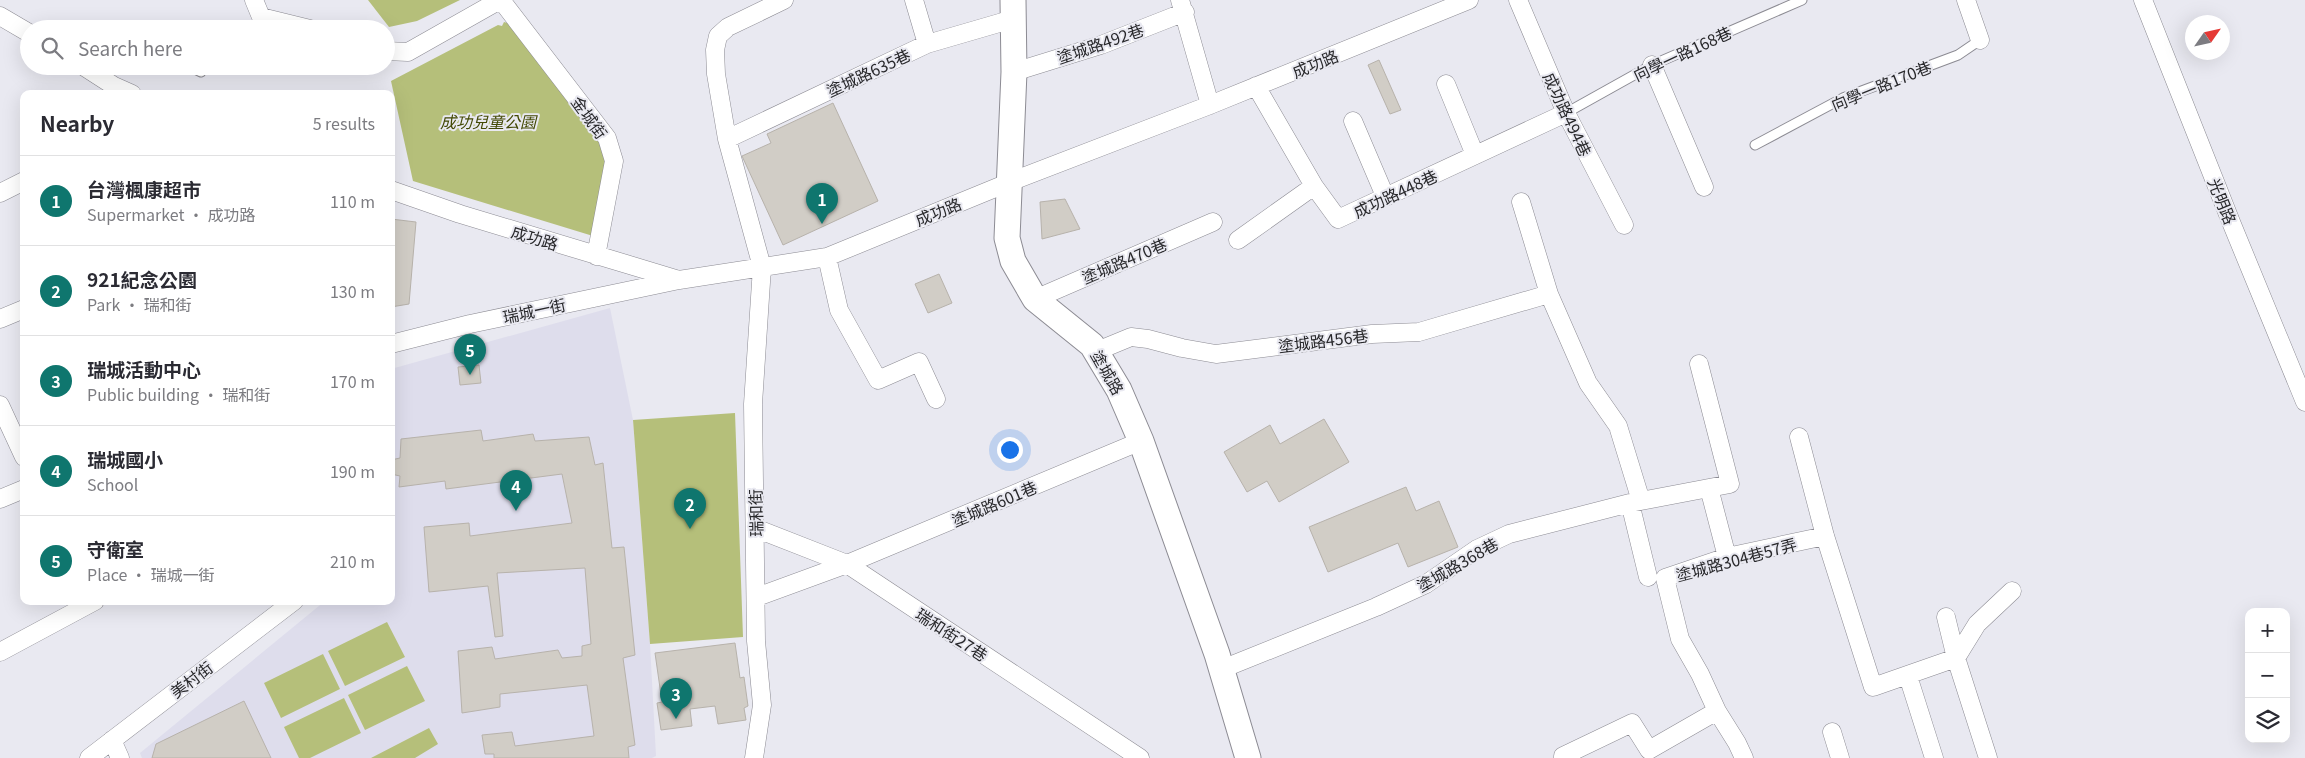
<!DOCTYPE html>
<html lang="en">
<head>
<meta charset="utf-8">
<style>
	:root { --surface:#fff; --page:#f2f2f3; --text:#2b2b33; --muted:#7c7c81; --line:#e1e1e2; --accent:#0f766e }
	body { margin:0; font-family:Georgia,"Noto Sans TC",serif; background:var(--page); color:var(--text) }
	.controls { position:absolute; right:15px; bottom:15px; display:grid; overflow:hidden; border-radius:10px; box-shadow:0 5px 20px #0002 }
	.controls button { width:45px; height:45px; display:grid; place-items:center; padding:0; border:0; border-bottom:1px solid var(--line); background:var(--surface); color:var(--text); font:25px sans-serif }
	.compass { position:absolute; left:2185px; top:15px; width:45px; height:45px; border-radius:50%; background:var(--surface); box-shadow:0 5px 20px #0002; rotate:56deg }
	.you { position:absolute; left:1009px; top:449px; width:18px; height:18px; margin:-12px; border:4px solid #fff; border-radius:50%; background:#1a73e8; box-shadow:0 0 0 8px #1a73e833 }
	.badge { display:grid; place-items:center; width:32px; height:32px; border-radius:50%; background:var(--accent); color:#fff; font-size:16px; font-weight:700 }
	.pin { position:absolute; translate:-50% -41px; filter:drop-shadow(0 1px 2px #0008) }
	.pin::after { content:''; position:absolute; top:26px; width:18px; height:15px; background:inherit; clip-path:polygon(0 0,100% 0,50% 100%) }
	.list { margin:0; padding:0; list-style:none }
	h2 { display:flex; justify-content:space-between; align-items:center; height:65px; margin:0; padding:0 20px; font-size:21px }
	h2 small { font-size:16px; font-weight:400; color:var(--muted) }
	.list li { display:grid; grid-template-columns:32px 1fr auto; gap:15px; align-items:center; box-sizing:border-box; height:90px; padding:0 20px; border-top:1px solid var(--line) }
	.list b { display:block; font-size:19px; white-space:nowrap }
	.list p { margin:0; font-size:16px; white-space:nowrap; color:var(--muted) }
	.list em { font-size:16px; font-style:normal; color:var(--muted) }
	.icon { flex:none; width:28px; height:28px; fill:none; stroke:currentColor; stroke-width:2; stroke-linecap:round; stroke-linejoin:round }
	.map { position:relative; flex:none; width:2305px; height:758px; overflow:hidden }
	.search { position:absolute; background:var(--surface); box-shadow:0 5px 20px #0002; left:20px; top:20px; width:375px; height:55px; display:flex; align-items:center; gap:12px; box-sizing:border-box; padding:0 18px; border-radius:28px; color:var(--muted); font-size:19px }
	.panel { position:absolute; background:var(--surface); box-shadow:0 5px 20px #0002; left:20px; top:90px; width:375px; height:515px; border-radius:10px }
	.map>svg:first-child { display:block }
	.built { fill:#deddec }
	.green { fill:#b5bf7a }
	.building { fill:#d1cdc6; stroke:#b7b2ab }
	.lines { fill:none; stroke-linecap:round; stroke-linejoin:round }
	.lane-casing { stroke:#8c8b93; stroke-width:11 }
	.street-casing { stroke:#8c8b93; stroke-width:19 }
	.secondary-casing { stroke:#8c8b93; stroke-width:27 }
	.lane { stroke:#fff; stroke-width:9 }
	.street { stroke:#fff; stroke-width:18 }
	.secondary { stroke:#fff; stroke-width:25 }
	.labels { text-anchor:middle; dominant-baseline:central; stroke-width:4; stroke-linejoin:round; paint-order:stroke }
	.street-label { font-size:16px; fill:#28282b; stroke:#e9e9f1 }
	.park-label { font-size:16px; font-style:italic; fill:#434905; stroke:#e9e9f1 }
</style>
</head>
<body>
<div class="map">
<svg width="2305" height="758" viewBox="0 0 2305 758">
	<rect width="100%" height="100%" fill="#e9e9f1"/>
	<path class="built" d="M610,308L633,420L650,644L656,756L652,758H142L140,753L325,601H391V369Z"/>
	<path class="green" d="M368,0H460L417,21L389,27Z
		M504,22L522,27L612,153L593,236L413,181L391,81L498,25L502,26Z
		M735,413L743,637L650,644L633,420Z
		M387,622L405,657L345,686L328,651Z
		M323,654L340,689L281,718L264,683Z
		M407,666L425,701L365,730L348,695Z
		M344,698L361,733L310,758H299L284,727Z
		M429,728L438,744L415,758H371Z"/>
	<path class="building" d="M1379,60L1401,110L1390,114L1368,65Z
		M833,103L878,201L783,245L742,156L771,143L767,134Z
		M1065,199L1080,229L1042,239L1040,202Z
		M391,219L416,222L409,304L391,307Z
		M939,274L952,303L928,313L915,284Z
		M479,365L481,383L460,385L458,367Z
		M1324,419L1349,462L1279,502L1267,481L1247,492L1224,452L1270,425L1280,444Z
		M481,430L483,441L533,434L535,441L589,437L595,465L603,463L612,548L624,547L635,655L623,658L635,745L628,747L629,758H494V754H485L482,735L512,732L515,746L594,736L587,685L500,694V707L462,713L458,651L492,647L495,659L558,650L562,658L582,656V646L591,644L585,568L497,573L503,636L495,637L488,586L429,592L424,527L469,523L470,536L572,523L562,474L446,489L445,481L399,487L400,476L391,474V460L400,458L401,439Z
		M1406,487L1416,511L1439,501L1458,547L1408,567L1398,543L1328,572L1309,527Z
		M735,643L740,678L744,677L748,706L744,708L746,720L718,724L715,706L690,709L692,726L661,730L657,703L662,702L655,653Z
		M244,701L271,758H152L156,744Z"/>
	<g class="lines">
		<g class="lane-casing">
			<path id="lane" d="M189,66L201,72
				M1566,113L1652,65L1802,0
				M1755,145L1843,98L1958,55L1980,40"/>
		</g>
		<g class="street-casing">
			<path id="street" d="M254,0L261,17L310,29
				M501,0L607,138L614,161L596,256
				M914,0L927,44
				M1180,0L1210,105
				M1518,0L1566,113L1624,225
				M1966,0L1980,40
				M2143,0L2231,222L2305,402
				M0,16L29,33
				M386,51L408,52L500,0
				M1652,65L1704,187
				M83,66L114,86L132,94
				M1014,72L1101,45L1185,12
				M1446,84L1475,155
				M1256,86L1314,186L1338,219L1566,113
				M1353,121L1385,196
				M727,139L927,44L1013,19
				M391,190L460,214L676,279
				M0,193L24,181
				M1521,202L1549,294L1588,383L1618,426L1641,501
				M1238,240L1314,186
				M827,257L839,310L878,380L919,362L936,399
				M1035,299L1213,222
				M0,319L24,309
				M391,344L470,324L679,280L827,257L1010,182L1210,105L1469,0
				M1097,351L1131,337L1148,339L1182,348L1216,354L1372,334L1419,332L1549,294
				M0,405L24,457
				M1799,437L1825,536L1873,687L1956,658
				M1709,488L1727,557
				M0,499L24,489
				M1630,503L1648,577
				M755,528L847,564L1140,758
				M757,597L847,564L1141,441
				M1946,617L1956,658L1988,758
				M0,652L95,601
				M1956,658L1977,624L2012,591
				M1222,669L1376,607L1426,584L1477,549L1509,534L1630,503L1730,484L1699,364
				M1908,676L1934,758
				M1832,732L1840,758
				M112,740L120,758
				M89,758L294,601
				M754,758L762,705L756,641L753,404L762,267L727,139L716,74L715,50L718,36L728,27L784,0
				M1563,758V756L1632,723L1649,750L1717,711
				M1744,758L1737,743L1717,711L1700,674L1680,639L1665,578L1727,557L1825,536"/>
		</g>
		<g class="secondary-casing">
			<path id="secondary" d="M1013,0L1014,72L1007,238L1013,261L1035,299L1092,345L1119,390L1141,441L1217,654L1248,758"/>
		</g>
		<use href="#lane" class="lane"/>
		<use href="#street" class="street"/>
		<use href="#secondary" class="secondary"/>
	</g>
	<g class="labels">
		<g class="street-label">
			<text transform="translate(1100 43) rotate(-19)">塗城路492巷</text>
			<text transform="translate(1682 53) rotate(-25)">向學一路168巷</text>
			<text transform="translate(1315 63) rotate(-22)">成功路</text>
			<text transform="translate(868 72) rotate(-25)">塗城路635巷</text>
			<text transform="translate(1881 85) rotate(-22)">向學一路170巷</text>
			<text transform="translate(1568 114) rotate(65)">成功路494巷</text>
			<text transform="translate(590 117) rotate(54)">金城街</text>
			<text transform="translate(1395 193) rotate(-25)">成功路448巷</text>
			<text transform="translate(2223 201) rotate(68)">光明路</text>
			<text transform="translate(938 211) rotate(-22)">成功路</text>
			<text transform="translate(535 237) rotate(17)">成功路</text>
			<text transform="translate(1124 260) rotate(-23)">塗城路470巷</text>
			<text transform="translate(534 310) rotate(-12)">瑞城一街</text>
			<text transform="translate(1323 340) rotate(-7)">塗城路456巷</text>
			<text transform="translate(1108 372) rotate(60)">塗城路</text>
			<text transform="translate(994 503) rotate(-23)">塗城路601巷</text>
			<text transform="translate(755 513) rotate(-91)">瑞和街</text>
			<text transform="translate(1736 559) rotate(-15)">塗城路304巷57弄</text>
			<text transform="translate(1457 564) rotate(-30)">塗城路368巷</text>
			<text transform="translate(952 634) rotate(33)">瑞和街27巷</text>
			<text transform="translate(191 679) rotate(-37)">美村街</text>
		</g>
		<g class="park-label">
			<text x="488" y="121">成功兒童公園</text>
		</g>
	</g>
</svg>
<div class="controls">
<button>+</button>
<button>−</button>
<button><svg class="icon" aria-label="layers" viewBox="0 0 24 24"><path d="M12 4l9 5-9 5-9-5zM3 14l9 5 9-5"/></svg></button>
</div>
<svg class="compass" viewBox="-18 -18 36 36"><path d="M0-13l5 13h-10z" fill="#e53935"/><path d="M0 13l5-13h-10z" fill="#7c7c81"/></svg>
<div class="you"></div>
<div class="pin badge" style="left:822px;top:224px">1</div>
<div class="pin badge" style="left:690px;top:529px">2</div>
<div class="pin badge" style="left:676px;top:719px">3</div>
<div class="pin badge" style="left:516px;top:511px">4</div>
<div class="pin badge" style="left:470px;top:375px">5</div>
<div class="search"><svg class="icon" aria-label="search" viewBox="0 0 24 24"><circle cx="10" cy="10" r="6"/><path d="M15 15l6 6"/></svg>Search here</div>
<section class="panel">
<h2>Nearby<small>5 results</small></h2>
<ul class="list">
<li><span class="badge">1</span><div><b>台灣楓康超市</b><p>Supermarket · 成功路</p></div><em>110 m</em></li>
<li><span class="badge">2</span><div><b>921紀念公園</b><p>Park · 瑞和街</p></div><em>130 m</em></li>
<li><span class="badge">3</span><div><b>瑞城活動中心</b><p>Public building · 瑞和街</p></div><em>170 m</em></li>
<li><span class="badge">4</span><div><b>瑞城國小</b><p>School</p></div><em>190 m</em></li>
<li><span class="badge">5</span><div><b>守衛室</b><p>Place · 瑞城一街</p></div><em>210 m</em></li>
</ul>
</section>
</div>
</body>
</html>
